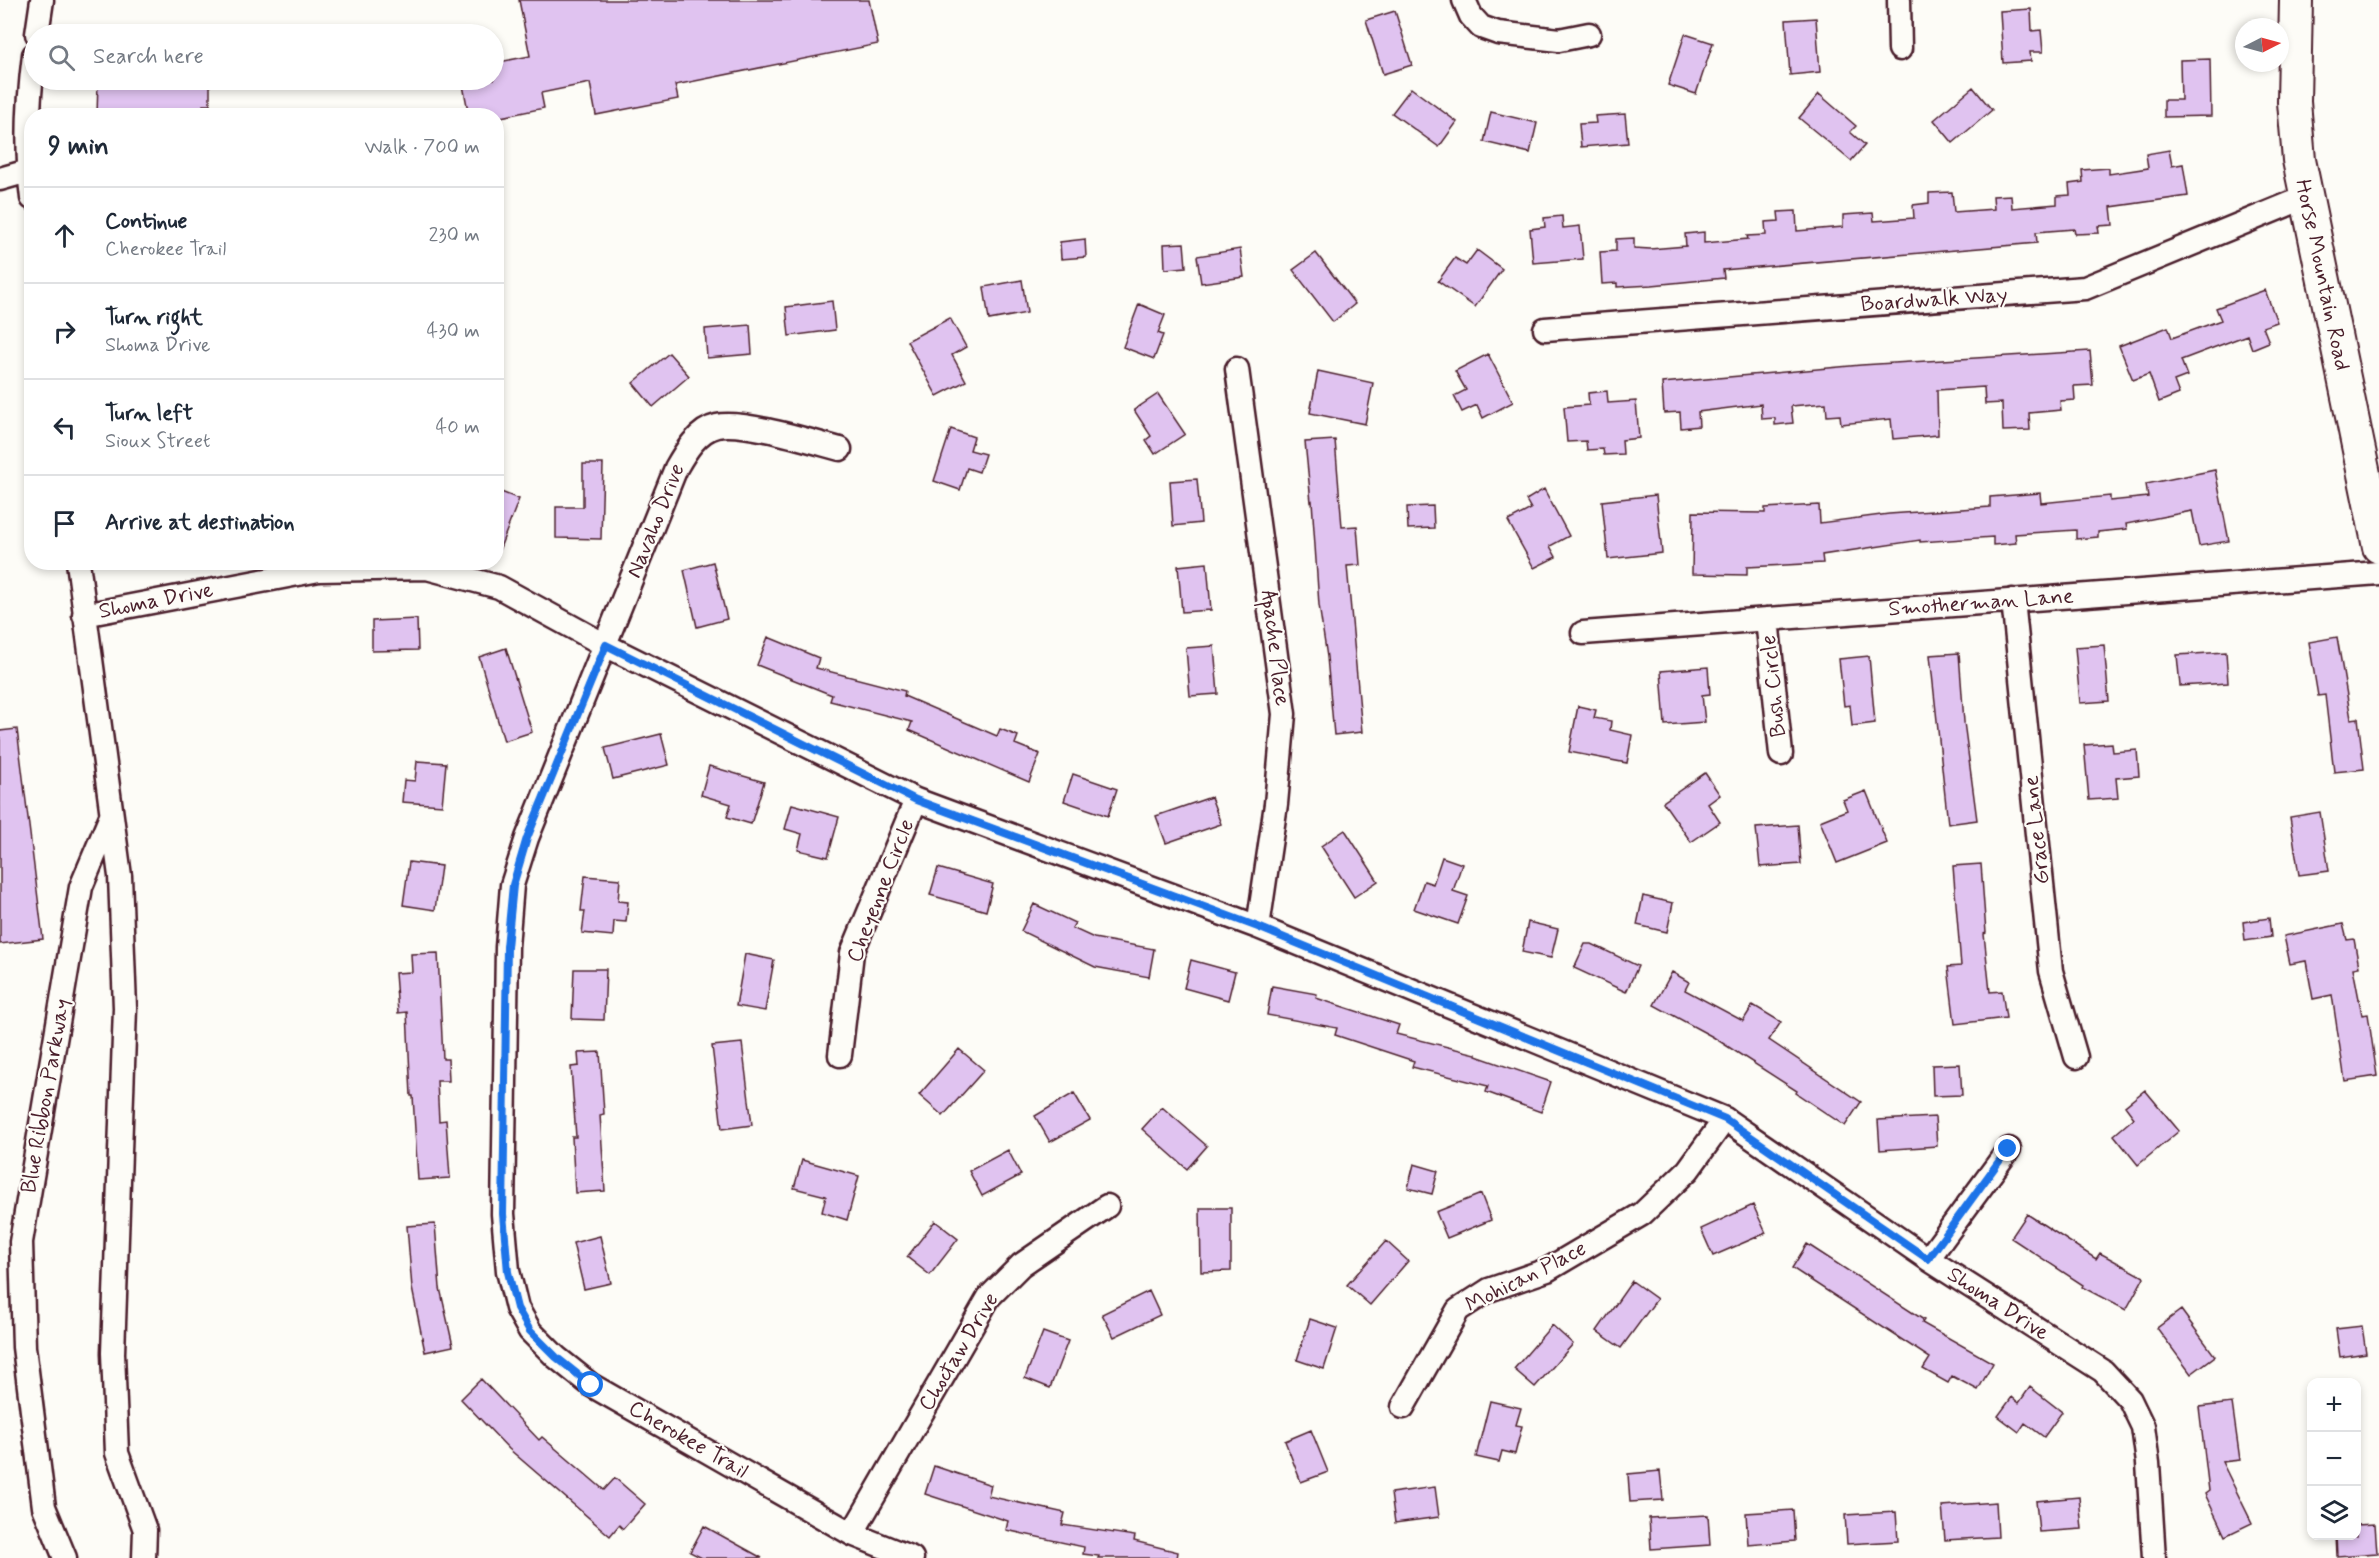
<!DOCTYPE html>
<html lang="en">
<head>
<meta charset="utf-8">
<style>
	:root { --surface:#fff; --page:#f6f6f7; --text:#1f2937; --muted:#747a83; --line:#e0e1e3 }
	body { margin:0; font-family:Mynerve,sans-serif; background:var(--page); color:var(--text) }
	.controls { position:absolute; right:18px; bottom:18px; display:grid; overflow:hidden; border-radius:12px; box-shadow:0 3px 9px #0003 }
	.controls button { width:54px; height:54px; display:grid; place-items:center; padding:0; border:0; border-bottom:2px solid var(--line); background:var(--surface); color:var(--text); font:30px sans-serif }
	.compass { position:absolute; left:2235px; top:18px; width:54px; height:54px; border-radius:50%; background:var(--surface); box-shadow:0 3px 9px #0003; rotate:84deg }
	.stop { position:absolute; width:18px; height:18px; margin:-14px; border:4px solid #1a73e8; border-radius:50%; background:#fff }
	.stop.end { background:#1a73e8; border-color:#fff; box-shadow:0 2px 6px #0008 }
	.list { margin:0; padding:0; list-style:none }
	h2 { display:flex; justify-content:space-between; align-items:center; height:78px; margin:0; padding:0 24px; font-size:26px }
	h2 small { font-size:20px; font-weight:400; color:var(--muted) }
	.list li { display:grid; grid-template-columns:39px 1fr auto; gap:18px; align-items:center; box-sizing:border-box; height:96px; padding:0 24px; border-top:2px solid var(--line) }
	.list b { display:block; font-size:22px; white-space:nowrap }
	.list p { margin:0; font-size:20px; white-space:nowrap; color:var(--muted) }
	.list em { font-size:20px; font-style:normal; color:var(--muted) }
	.icon { flex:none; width:33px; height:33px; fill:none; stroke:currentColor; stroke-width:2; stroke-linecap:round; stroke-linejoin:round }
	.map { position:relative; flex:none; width:2379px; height:1558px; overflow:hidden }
	.search { position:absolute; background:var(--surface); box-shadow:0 3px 9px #0003; left:24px; top:24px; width:480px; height:66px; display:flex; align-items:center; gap:15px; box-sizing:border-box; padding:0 21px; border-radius:33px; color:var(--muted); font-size:22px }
	.panel { position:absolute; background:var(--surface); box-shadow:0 3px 9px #0003; left:24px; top:108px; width:480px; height:462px; border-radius:24px }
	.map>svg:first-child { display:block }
	.building { fill:#e0c3f0; stroke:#4a1f2b; stroke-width:1.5 }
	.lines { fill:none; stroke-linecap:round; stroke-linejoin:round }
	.street-casing { stroke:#4a1f2b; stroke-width:27 }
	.secondary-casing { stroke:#4a1f2b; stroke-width:36 }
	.street { stroke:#fdfcf7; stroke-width:22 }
	.secondary { stroke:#fdfcf7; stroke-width:32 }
	.route { stroke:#1a73e8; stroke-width:8 }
	.labels { text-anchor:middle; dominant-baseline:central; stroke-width:4.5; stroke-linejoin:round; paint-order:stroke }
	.street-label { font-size:22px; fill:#4a1f2b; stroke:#fdfcf7 }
</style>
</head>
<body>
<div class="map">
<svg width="2379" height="1558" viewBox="0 0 2379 1558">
	<rect width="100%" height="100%" fill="#fdfcf7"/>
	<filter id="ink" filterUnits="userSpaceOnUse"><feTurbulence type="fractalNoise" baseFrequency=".0167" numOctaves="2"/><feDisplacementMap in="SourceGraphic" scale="12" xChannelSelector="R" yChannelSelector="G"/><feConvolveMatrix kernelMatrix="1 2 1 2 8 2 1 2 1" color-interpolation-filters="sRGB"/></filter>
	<g filter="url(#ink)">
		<path class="building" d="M519,0H869L878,44L675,85L678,99L596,115L590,83L541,93L544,108L496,118V116H469L462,80H494V63L530,56Z
			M2031,9L2032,31L2041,30L2043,52H2030L2031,61L2003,63L2000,11Z
			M1395,11L1412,65L1383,74L1366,20Z
			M1816,18L1820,72L1790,75L1786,20Z
			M1685,34L1713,43L1696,94L1668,85Z
			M2210,59L2211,116L2164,117V100H2181L2180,60Z
			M98,80H210V105H203V116H97Z
			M1973,87L1992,110L1953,143L1934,120Z
			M1411,88L1457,122L1439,147L1392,113Z
			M1819,94L1856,126L1850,132L1865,145L1851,161L1799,118Z
			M1491,112L1537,123L1530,153L1484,142Z
			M1625,114L1628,143L1581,147L1579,124L1596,123L1595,116Z
			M2169,150L2172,166L2183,164L2188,196L2111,207L2113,225L2098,226L2099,233L2075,234L2074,229L2036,232L2037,243L1723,270L1724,278L1652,285L1617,287V283L1602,284L1600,252L1616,251V239L1634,238V248L1650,249L1686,246L1685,234L1704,232V243L1748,239L1747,236L1766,235L1765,222L1779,221L1778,212L1796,211L1797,231L1843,227V215L1873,213L1874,221L1914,218L1913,205L1929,203V193L1952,192L1954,212L1994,209L1993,196L2011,195L2012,208L2057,204V196L2070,195L2069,184L2083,182L2082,170L2109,168V174L2148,168L2146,154Z
			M1562,216L1563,228L1580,226L1583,259L1533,263L1530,229L1545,227L1544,218Z
			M1085,239L1086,257L1061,259L1060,242Z
			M1184,243L1186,267L1165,269L1164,244Z
			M1240,249L1244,277L1201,283L1197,256Z
			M1477,250L1502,269L1475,307L1438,281L1455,258L1466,265Z
			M1316,253L1355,304L1333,322L1293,270Z
			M1022,280L1027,313L989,320L984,287Z
			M2265,290L2277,322L2263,327L2269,342L2252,349L2247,335L2181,360L2187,376L2174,381L2179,394L2159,402L2149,374L2133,380L2119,346L2168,327L2172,338L2221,320L2216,308Z
			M832,301L835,330L789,336L786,307Z
			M1139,304L1165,315L1158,333L1163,335L1154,359L1123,347Z
			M950,318L966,347L952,355L966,381L937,396L907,341Z
			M750,325L752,354L707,358L705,329Z
			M2090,351L2093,385L2074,386L2075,400L2060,401L2061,410L2029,413L2030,430L2003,431L2002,403L1985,404L1984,387L1937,390L1938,435L1893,439L1891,419L1841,424L1840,415L1827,416L1826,403L1791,406L1793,423L1775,425V418L1762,419L1761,404L1698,412L1699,426L1681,428L1680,412L1664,413L1662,383L1861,365Z
			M669,353L689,376L653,407L633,383Z
			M1488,354L1513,402L1483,418L1477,405L1462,412L1454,396L1466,390L1455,371Z
			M1318,371L1373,383L1365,424L1310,413Z
			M1607,391L1608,403L1636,401L1639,438L1622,440L1623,454L1604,455L1603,449L1587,450L1586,441L1567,442L1564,407L1589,405L1588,393Z
			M1158,394L1185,434L1155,454L1146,440L1151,436L1134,410Z
			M951,429L974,437L970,450L985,454L979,472L967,468L960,490L934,481Z
			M1335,440L1342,527L1357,526L1360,565L1347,566L1362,732L1334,735L1327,657L1319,605L1312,501L1311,502L1305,442Z
			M583,464H603L601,539L556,538V507H583Z
			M2215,470L2229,541L2199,546L2192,511L2126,524L2127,529L2098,532V537L2076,539V530L2015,534L2016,543L1993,545V537L1920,542V540L1822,555L1823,563L1747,567V575L1692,574L1693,512L1765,513V508L1819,505L1820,523L1889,514L1990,507V497L2040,493L2041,503L2110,496V501L2148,497L2146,484Z
			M1197,479L1201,523L1173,526L1170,481Z
			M1544,489L1569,536L1550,546L1556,557L1534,568L1508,521L1531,509L1526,500Z
			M496,490L519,499L498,553H496Z
			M1656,495L1662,553L1608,559L1602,501Z
			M1433,506L1434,528L1408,529L1407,507Z
			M713,562L727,619L697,627L684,570Z
			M1207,563L1211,610L1182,612L1178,566Z
			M417,619L418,650L372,651V621Z
			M768,637L819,658L816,668L905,691L904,696L997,736L1000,729L1018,736L1015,744L1040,754L1029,782L909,730L912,722L830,701L832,695L757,665Z
			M2337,637L2351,719L2358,718L2364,769L2334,772L2325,695L2318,696L2309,642Z
			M2104,645L2109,701L2080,703L2075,647Z
			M1214,646L1218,694L1190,696L1186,648Z
			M506,648L532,732L504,741L479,657Z
			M2226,652L2228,683L2180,686L2177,655Z
			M1959,653L1964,722L1977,820L1948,824L1930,655Z
			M1869,656L1875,723L1852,726L1850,705L1844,706L1839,659Z
			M1708,667L1710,694L1702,695L1705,722L1665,725L1661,671Z
			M1578,706L1596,710L1594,718L1611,721L1610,730L1632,735L1627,763L1569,752Z
			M17,729L43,939L0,944V731Z
			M661,734L669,765L613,779L605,748Z
			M2112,743L2113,752L2137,750L2139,776L2116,778L2118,798L2089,800L2084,745Z
			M417,761L446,763L442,805L402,802L404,780L415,781Z
			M709,766L764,782L751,824L727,817L731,804L701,795Z
			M1705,773L1720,795L1708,804L1720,822L1691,842L1663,802Z
			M1073,774L1117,789L1108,816L1064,801Z
			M1866,791L1887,843L1837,863L1820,821L1847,810L1843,800Z
			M1211,797L1221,824L1166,843L1156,816Z
			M792,804L839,817L828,857L798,850L802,834L785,829Z
			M2320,812L2329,871L2299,875L2290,817Z
			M1798,825L1801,864L1760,867L1756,828Z
			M1345,830L1378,881L1354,897L1321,846Z
			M1442,857L1462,864L1453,891L1468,896L1458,924L1414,909L1424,881L1433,884Z
			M409,862L441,866L435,910L403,905Z
			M1981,864L1986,933L1984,934L1990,992L2002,991L2006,1018L1955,1024L1948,967L1961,966L1953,866Z
			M938,868L993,884L986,911L930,895Z
			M585,876L620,879L618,901L628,902L626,922L614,921L613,936L582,933L585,911H581Z
			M1643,896L1673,903L1667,932L1637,925Z
			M1034,904L1075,923L1072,928L1094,938L1154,949L1149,977L1095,967L1021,931Z
			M2269,918L2271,937L2245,941L2243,922Z
			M1528,922L1558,929L1551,958L1522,952Z
			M2343,924L2347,940L2354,939L2359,967L2353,968L2362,1015L2368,1014L2377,1076L2345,1081L2332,995L2313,999L2306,961L2290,964L2284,936Z
			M1585,944H1592L1638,966L1626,992L1574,968Z
			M438,953L443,1059H448L449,1081H437L439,1121L446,1120L450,1178L418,1180L413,1096H411L407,1012L398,1013L395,973L412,972L411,954Z
			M745,954L774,960L765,1011L736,1006Z
			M1191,960L1235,972L1228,1000L1184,988Z
			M574,969H606L604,1020L572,1019Z
			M1672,972L1689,982L1685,990L1743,1021L1753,1005L1781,1022L1769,1040L1861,1102L1845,1126L1796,1093L1797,1091L1713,1037L1654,1005Z
			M1272,986L1317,994L1316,998L1399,1025L1396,1034L1476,1054V1056L1551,1082L1541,1112L1486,1092L1488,1086L1412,1067L1414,1061L1335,1035L1337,1028L1267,1015Z
			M742,1043L752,1125L722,1129L712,1046Z
			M959,1049L984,1070L943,1116L919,1095Z
			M600,1052L604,1114L600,1115L605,1191L575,1193L572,1137H576L571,1067L579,1066L578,1053Z
			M1960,1064L1962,1095L1933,1096L1932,1065Z
			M2145,1090L2179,1131L2138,1165L2114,1135L2134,1118L2125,1106Z
			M1074,1093L1090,1120L1050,1142L1035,1116Z
			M1162,1107L1207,1146L1187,1169L1142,1129Z
			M1935,1117L1937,1146L1880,1150L1878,1120Z
			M1008,1150L1021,1175L982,1196L969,1171Z
			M802,1160L859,1176L847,1220L822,1212L826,1196L794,1188Z
			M1414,1164L1438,1171L1432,1194L1408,1188Z
			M1481,1194L1491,1220L1447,1238L1436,1212Z
			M1753,1205L1766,1233L1713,1256L1701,1229Z
			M1200,1208H1231V1271L1201,1272Z
			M2027,1214L2096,1259L2100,1253L2144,1277L2126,1310L2082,1287L2083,1285L2011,1238Z
			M935,1221L958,1239L930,1275L907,1257Z
			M435,1224L440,1288L453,1346L425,1352L412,1288L407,1226Z
			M600,1236L611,1283L584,1289L573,1243Z
			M1386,1241L1408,1261L1370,1305L1347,1285Z
			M1807,1244L1924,1320L1922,1323L1993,1363L1978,1390L1952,1376L1948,1383L1923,1369L1930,1358L1792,1268Z
			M1632,1281L1657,1299L1621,1348L1597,1331Z
			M1149,1291L1160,1315L1114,1337L1102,1314Z
			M2181,1310L2215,1356L2191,1374L2157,1328Z
			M1310,1319L1337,1328L1324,1369L1297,1360Z
			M1552,1325L1573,1344L1535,1387L1514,1369Z
			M2362,1326L2366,1353L2340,1357L2336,1329Z
			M1043,1332L1068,1341L1050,1388L1025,1378Z
			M481,1379L539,1440L542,1437L604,1490L615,1478L645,1504L623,1529L619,1525L610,1536L509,1449L461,1399Z
			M2030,1387L2062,1412L2044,1437L2025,1423L2019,1432L1998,1416L2012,1397L2019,1403Z
			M1490,1401L1521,1408L1516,1425L1522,1426L1515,1454L1502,1451L1499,1462L1476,1457Z
			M2232,1403L2240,1460L2222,1462L2252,1523L2225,1536L2205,1494L2209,1491L2199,1407Z
			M1311,1430L1328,1472L1301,1482L1285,1441Z
			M934,1466L991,1485L988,1496L1065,1513L1062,1525L1135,1536L1134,1541L1178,1552L1177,1558H1098L1099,1556L1083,1554L1084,1547L1006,1530L1008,1521L925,1494Z
			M1660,1471L1663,1500L1630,1502L1628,1474Z
			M1435,1487L1439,1517L1395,1523L1391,1493Z
			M2079,1497L2082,1529L2039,1532L2036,1501Z
			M1996,1502L1998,1537L1945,1540L1942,1506Z
			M1793,1510L1795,1541L1748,1545L1746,1513Z
			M1896,1512L1898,1541L1847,1544L1845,1515Z
			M1708,1515L1710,1545L1651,1549L1649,1518Z
			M2375,1524L2377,1553L2337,1556L2336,1536H2356V1525Z
			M704,1526L762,1558H702L690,1552Z"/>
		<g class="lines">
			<g class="street-casing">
				<path id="street" d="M1464,0L1471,16L1481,27L1498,33L1559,40L1589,34
					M1899,0L1900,49
					M37,34L42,0
					M0,179L28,171
					M32,198C26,151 28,102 34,55
					M1545,329L2085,288L2306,197
					M1237,369L1284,714L1276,804L1258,927
					M840,449C813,442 743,420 717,426C698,430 685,452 676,468L527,838L512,885L507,947L503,1214L508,1271L517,1308L530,1331L556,1357L591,1385L852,1534L912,1558
					M78,562L120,876L125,1008L113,1353L117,1453L145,1530L144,1558
					M2013,600L2051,971L2076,1057
					M84,615L319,570L427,568L499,587L605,645L916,800L1258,927L1725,1119L1928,1259L2103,1371L2130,1400L2143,1427L2148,1463L2154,1558
					M1767,619L1781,754
					M1583,633L2379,573
					M840,1055L852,953L916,800
					M1928,1259L2009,1149
					M1403,1407L1458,1310L1489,1290L1547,1270L1642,1214L1688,1170L1725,1119
					M852,1534L989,1297L1021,1265L1107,1206
					M65,1558L44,1507L24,1347L21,1242L81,887L111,816"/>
			</g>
			<g class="secondary-casing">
				<path id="secondary" d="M2296,0L2294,102L2299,160L2379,547"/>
			</g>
			<use href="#street" class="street"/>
			<use href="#secondary" class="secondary"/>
		</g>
	</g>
	<g class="lines" filter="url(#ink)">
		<path class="route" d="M591,1385L556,1357L530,1331L517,1308L508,1272L503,1214L507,947L513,885L527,838L606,645L916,800L1258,927L1725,1119L1928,1259L2008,1149"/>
	</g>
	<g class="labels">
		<g class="street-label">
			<text transform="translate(2322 275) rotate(78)">Horse Mountain Road</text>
			<text transform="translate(1934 300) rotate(-4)">Boardwalk Way</text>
			<text transform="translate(656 521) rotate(-68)">Navaho Drive</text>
			<text transform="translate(156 601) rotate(-11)">Shoma Drive</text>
			<text transform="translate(1981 603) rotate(-4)">Smotherman Lane</text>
			<text transform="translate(1275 648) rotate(83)">Apache Place</text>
			<text transform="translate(1774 686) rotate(-96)">Bush Circle</text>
			<text transform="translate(2037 830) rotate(-96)">Grace Lane</text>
			<text transform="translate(881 891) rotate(-69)">Cheyenne Circle</text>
			<text transform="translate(46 1096) rotate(-80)">Blue Ribbon Parkway</text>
			<text transform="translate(1526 1277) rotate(-27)">Mohican Place</text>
			<text transform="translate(1998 1304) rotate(33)">Shoma Drive</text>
			<text transform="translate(959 1352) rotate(-59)">Choctaw Drive</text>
			<text transform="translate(688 1440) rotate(30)">Cherokee Trail</text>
		</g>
	</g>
</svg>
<div class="controls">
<button>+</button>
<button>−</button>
<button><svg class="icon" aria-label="layers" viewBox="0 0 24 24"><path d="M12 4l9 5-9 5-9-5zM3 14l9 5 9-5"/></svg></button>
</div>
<svg class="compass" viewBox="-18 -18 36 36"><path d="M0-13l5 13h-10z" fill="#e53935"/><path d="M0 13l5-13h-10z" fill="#747a83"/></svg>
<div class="stop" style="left:591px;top:1385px"></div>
<div class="stop end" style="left:2008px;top:1149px"></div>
<div class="search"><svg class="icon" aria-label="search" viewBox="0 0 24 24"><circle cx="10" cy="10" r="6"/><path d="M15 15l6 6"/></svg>Search here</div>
<section class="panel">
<h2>9 min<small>Walk · 700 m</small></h2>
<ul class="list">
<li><svg class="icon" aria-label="ahead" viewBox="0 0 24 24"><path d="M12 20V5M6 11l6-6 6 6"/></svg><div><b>Continue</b><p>Cherokee Trail</p></div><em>230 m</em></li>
<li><svg class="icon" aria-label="right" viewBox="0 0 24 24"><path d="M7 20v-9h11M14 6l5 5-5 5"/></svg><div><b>Turn right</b><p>Shoma Drive</p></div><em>430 m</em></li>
<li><svg class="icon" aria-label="left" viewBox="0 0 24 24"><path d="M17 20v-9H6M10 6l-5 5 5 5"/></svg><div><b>Turn left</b><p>Sioux Street</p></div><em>40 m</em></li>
<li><svg class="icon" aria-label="arrive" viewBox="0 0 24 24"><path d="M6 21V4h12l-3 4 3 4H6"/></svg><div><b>Arrive at destination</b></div></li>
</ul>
</section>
</div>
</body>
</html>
